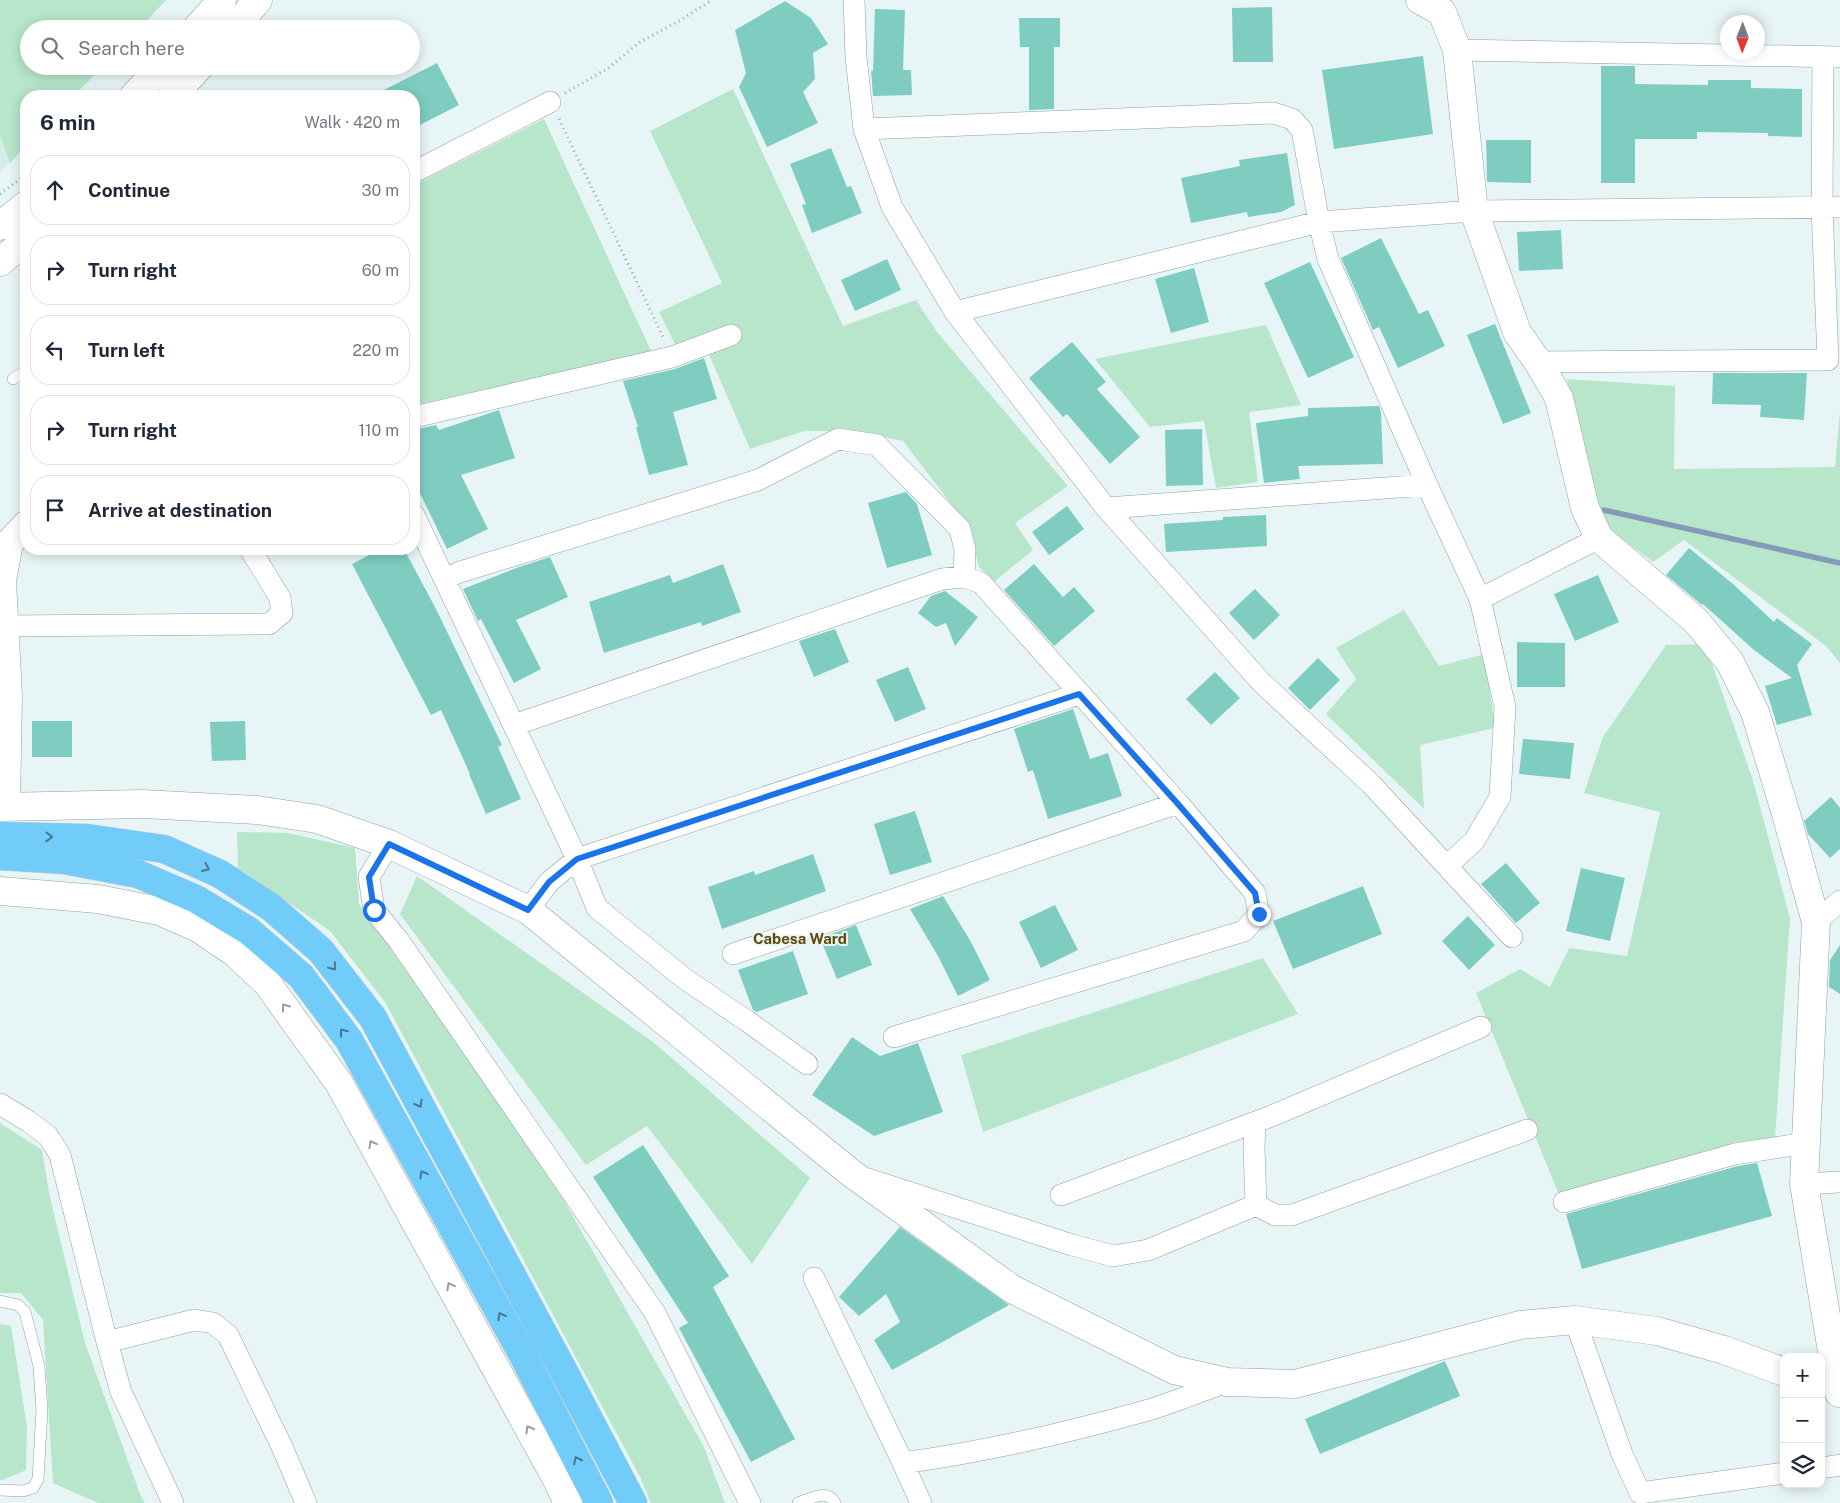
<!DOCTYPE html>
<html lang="en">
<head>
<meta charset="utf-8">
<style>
	:root { --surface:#fff; --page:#f2f2f3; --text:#1f2937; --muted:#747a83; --line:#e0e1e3 }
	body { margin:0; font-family:"Public Sans",sans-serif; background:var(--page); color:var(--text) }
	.controls { position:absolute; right:15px; bottom:15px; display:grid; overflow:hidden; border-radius:10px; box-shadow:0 2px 12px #0003 }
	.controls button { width:45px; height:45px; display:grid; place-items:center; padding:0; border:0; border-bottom:1px solid var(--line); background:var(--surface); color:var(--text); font:25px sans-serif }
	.compass { position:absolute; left:1720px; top:15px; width:45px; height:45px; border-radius:50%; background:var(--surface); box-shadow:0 2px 12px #0003; rotate:181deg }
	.stop { position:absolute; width:15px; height:15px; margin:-11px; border:4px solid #1a73e8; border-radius:50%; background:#fff }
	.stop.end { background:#1a73e8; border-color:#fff; box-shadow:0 1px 5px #0008 }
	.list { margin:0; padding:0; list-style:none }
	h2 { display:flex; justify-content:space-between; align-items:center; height:65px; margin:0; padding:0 20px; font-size:21px }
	h2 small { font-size:16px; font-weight:400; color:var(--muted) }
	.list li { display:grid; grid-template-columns:32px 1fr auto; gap:15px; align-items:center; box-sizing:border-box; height:70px; margin:0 10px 10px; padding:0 10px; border:1px solid var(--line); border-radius:20px }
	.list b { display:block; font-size:19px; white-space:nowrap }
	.list em { font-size:16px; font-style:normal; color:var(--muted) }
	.icon { flex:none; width:28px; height:28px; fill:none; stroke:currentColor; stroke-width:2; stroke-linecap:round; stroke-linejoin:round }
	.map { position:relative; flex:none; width:1840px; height:1503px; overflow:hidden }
	.search { position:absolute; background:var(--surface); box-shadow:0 2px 12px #0003; left:20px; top:20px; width:400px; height:55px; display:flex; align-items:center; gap:12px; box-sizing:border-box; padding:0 18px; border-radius:28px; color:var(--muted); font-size:19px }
	.panel { position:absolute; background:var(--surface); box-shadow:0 2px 12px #0003; left:20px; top:90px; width:400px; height:465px; border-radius:20px }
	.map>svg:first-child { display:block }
	.built { fill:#d5ecef }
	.green { fill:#b8e6ca }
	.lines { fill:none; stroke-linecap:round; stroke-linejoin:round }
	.stream { stroke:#859ab7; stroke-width:5.5 }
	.building { fill:#7ecdc0 }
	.lane-casing { stroke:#929ea0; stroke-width:12 }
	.street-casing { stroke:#929ea0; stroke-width:22 }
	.secondary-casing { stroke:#929ea0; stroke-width:29 }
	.highway-casing { stroke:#cecfcf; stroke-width:29 }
	.path { stroke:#9da7a9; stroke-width:3; stroke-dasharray:1 4; stroke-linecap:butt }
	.lane { stroke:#fff; stroke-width:11 }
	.street { stroke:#fff; stroke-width:21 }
	.secondary { stroke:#fff; stroke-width:28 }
	.highway { stroke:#72ccf9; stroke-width:28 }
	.oneway { stroke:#48788f }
	.oneway2 { stroke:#9a9c9d }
	.route { stroke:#1a73e8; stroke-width:6 }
	.labels { text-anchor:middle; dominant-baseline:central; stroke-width:4; stroke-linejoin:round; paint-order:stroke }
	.neighbourhood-label { font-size:15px; font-weight:bold; fill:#60470a; stroke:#e8f5f7 }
</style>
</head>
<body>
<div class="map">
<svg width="1840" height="1503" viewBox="0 0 1840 1503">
	<rect width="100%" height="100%" fill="#e8f5f7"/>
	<path class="built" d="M0,136L10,163L0,171Z"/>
	<path class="green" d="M0,0H166L139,29H29V66H103L74,96H26V146L10,163L0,136Z
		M733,89L843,326L916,300L937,332L1068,486L1015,523L1033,550L994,582L979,567L968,526L903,441L858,431H804L750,449L708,352L682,358L659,312L722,283L650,131Z
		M544,119L652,353L414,405V342L417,339L414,332V185Z
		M1266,325L1301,405L1249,412L1258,482L1216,488L1204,421L1150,427L1095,359Z
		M1567,379L1675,386L1674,469L1835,467L1840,411V663L1826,646L1684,540L1653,562L1595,519Z
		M1404,610L1439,666L1485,654L1495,728L1420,745L1424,809L1326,714L1356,679L1336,648Z
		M1705,644L1752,777L1790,918L1775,1139L1560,1197L1476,993L1520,969L1550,987L1569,948L1627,956L1660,812L1584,793L1603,737L1666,645Z
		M237,832L288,833L355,848L359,904L542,1162L704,1447L725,1503H651L640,1477L385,1002L330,931L238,868Z
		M417,876L653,1042L810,1178L752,1264L647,1126L586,1165L400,914Z
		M1263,958L1298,1014L983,1132L961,1055Z
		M0,1123L42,1150L49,1193L85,1343L140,1494L145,1503H98L53,1483L43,1320L21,1293H0Z
		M0,1324L11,1326L27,1427L26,1470L3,1480H0Z"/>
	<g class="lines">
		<path class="stream" d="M1604,510L1840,563"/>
	</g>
	<path class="building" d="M785,1L811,18L828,44L813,53L815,79L803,92L818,123L767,147L739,87L746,73L735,30Z
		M1272,7L1273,62H1233L1232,8Z
		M875,9L905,10L903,70H911L912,95L873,96L871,71H873Z
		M1019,18H1060V47H1054V109L1029,110V47H1020Z
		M1423,56L1433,134L1334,149L1322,70Z
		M437,63L459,105L414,128V96H372Z
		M1601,66H1635V84L1708,85V80H1751V88L1802,89V137L1768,136V133L1697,132V139H1635V183H1601Z
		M1486,140H1531V183L1487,182Z
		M831,148L847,187L851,186L862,213L812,233L802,205L806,204L790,164Z
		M1287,153L1295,205L1281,212L1248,217L1247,212L1191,223L1181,178L1240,166L1239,160Z
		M1561,230L1563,269L1519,271L1517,232Z
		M1381,238L1419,314L1428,310L1445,346L1398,368L1379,327L1373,330L1341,258Z
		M887,259L901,290L855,311L841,280Z
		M1310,262L1354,357L1308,378L1264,283Z
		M1194,268L1209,322L1171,333L1155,279Z
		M1495,324L1531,413L1503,424L1467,335Z
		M1072,342L1106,382L1097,389L1140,437L1110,464L1067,414L1063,417L1029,378Z
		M704,358L717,399L673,412L688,465L649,475L636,427H638L623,381L675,369Z
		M1713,373H1807L1804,420L1760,417L1761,405L1712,404Z
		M1379,406L1381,412L1383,464L1298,466L1300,479L1264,483L1256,423L1308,416V408Z
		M499,410L515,458L461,475L488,529L447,549L418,489L414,490V430L436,425L439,430Z
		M1202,429L1203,485L1166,486L1165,430Z
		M906,492L917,504L932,555L887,568L868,503Z
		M1067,506L1084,529L1049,555L1032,532Z
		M1266,515L1267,546L1166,552L1164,524L1223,520V517Z
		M1689,548L1733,584L1774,622L1777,618L1812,644L1797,665L1812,715L1777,725L1765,686L1792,678L1754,650L1703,604L1702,605L1666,575Z
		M381,549H404L436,609L502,745L498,747L521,799L486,814L469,774H470L441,710L431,715L352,564Z
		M550,557L568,597L516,620L541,669L514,683L481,619L478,621L463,589L519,567Z
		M723,564L741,612L702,626L701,622L604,653L589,602L670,575L673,583Z
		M1034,564L1063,597L1074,587L1095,611L1054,646L1004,590Z
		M1598,575L1619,622L1575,641L1554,594Z
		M1255,589L1280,615L1254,640L1229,613Z
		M945,591L978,617L955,646L946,623L936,627L918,613L931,596Z
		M835,629L849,662L814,677L799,641Z
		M1517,642L1565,643V687H1517Z
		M1318,658L1340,680L1310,710L1288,688Z
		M908,667L926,709L895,722L876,680Z
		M1215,672L1240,698L1211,725L1186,699Z
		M1073,709L1090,759L1108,753L1122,796L1048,819L1033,770L1028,772L1014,729Z
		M32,721H72V757H32Z
		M245,721L246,760L212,761L210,722Z
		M1523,739L1574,743L1570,779L1519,774Z
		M1831,797L1840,808V849L1830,858L1808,834L1804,821Z
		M915,811L932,862L890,875L874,824Z
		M813,854L826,891L722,929L708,887L754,871L755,875Z
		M1506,863L1540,903L1516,923L1481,884Z
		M1581,868L1625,878L1610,941L1566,931Z
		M1363,886L1382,934L1293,969L1273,921Z
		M943,896L971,942L990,980L958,996L938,956L910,909Z
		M1055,905L1078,950L1041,968L1019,922Z
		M1468,916L1495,945L1469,970L1442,941Z
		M856,925L872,965L837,979L820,938Z
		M1840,945V994L1829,987L1830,960Z
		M793,951L808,994L756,1012L753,1010L738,970Z
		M852,1037L880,1056L918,1043L943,1112L874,1136L812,1095Z
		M643,1145L729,1276L713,1287L795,1439L751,1462L679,1328L688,1323L593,1177Z
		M1757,1163L1772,1216L1582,1269L1566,1214L1738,1166Z
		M900,1227L1009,1305L892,1370L874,1340L900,1322L886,1294L859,1316L839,1297Z
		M1445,1361L1460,1396L1320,1454L1305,1419Z"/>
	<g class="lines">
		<g class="lane-casing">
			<path id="lane" d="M13,379L26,371
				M0,1301L18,1305L25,1312L39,1366L42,1410L38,1479L33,1488L23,1491L0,1490
				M798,1503C810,1499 827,1488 835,1503"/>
		</g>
		<g class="street-casing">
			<path id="street" d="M854,0L856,57L864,129L892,207L955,312L1106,508L1262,683L1371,784L1512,937
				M1457,50L1840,57
				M864,129L1273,113L1292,119L1302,130L1319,222L1328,259L1427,485L1480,599L1505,707L1500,797L1474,841L1447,866
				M414,172L550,102
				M955,312L1319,222L1474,211L1840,207
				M1538,362L1828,360L1822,207L1823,57
				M414,417L672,357L731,335
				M1106,508L1427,485
				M414,515L577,859L597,908L685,979L747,1021L807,1064
				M444,579L460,572L758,480L838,439L877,445L960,529L965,550L964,577
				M1480,599L1599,538
				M4,626L269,624L282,613L280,598L250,549
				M514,725L942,579L964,577L981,583L1178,803L1255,893L1259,914L1244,931L894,1037
				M389,844L369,877L374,910L399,941L655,1313L750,1503
				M528,910L549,882L577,859L1079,694
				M1816,922L1840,901
				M733,954L1178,803
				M0,1104L28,1121L48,1136L60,1155L107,1342L121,1392L173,1503
				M868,1179L1072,1245L1113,1256L1148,1250L1256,1205L1254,1147L1255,1123
				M1804,1184L1840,1182
				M1061,1195L1269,1117L1481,1027
				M1564,1202L1735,1154L1806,1143
				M1256,1205L1275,1215H1292L1527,1130
				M814,1278L903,1463
				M1575,1320L1622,1454L1640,1493L1784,1473
				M107,1342L194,1320L213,1323L228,1335L283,1449L306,1503
				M1821,1468L1840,1465
				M921,1503L903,1463C985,1452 1066,1433 1145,1411C1173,1403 1200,1391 1227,1382"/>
		</g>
		<g class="secondary-casing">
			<path id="secondary" d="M1420,0L1442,12L1457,50L1474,211L1517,332L1538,362L1559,398L1585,508L1599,538L1696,621L1730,662L1755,712L1786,814L1816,922L1804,1184L1839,1393
				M196,29L222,0
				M233,29L258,0
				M134,96L162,66
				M172,96L200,66
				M0,226L26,205
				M0,262L26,240
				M0,807L143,804L257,810L317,819L389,844L528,910L851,1173L1012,1289L1174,1370L1227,1382L1295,1384L1520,1325L1575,1320L1657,1331L1724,1350L1784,1372
				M6,807L8,696L2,581L9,543L26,525
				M0,891L98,899L159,911L198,928L235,953L267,983L339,1083L556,1478L568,1503"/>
		</g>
		<g class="highway-casing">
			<path id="highway" d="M0,836L87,838L164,849L220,874L272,908L321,951L373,1018L562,1368L633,1503
				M0,856L64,860L138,874L196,899L249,931L301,976L349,1040L524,1357L599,1503"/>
		</g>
		<path class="path" d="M565,93L607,69L640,42L679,21L712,0
			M559,119L664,339
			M0,194L26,175"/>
		<use href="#lane" class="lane"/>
		<use href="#street" class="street"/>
		<use href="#secondary" class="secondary"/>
		<use href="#highway" class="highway"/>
	</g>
	<defs><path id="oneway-chevron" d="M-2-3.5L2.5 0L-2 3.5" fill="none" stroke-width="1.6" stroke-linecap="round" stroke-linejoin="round" transform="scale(1.25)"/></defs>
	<g class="oneway">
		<use href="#oneway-chevron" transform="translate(49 837) rotate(1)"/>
		<use href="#oneway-chevron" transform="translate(206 868) rotate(24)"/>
		<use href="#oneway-chevron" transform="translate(333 967) rotate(53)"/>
		<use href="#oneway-chevron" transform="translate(343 1032) rotate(-127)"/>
		<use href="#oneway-chevron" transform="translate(419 1104) rotate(62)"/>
		<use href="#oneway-chevron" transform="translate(423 1174) rotate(-119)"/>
		<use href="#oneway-chevron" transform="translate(501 1316) rotate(-119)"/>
		<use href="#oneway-chevron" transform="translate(577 1460) rotate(-117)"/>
	</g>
	<g class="oneway2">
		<use href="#oneway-chevron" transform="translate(285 1007) rotate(-126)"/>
		<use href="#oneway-chevron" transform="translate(372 1144) rotate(-119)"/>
		<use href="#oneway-chevron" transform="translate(450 1286) rotate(-119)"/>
		<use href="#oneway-chevron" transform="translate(529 1429) rotate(-119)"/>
	</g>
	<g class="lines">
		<path class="route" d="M374,910L369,877L389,844L528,910L549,882L577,859L1079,694L1178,804L1255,893L1259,914"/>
	</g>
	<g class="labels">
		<g class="neighbourhood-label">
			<text x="800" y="938">Cabesa Ward</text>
		</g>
	</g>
</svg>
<div class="controls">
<button>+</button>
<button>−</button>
<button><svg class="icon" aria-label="layers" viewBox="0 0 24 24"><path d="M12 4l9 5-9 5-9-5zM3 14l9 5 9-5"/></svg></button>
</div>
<svg class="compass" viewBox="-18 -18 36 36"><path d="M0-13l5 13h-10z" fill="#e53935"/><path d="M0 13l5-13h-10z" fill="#747a83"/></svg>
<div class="stop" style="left:374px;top:910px"></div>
<div class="stop end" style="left:1259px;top:914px"></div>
<div class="search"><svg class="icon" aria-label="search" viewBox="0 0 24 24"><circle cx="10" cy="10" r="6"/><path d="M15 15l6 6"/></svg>Search here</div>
<section class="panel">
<h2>6 min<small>Walk · 420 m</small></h2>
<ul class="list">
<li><svg class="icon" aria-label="ahead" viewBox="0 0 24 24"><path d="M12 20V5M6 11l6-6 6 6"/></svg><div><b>Continue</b></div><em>30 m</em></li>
<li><svg class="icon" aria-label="right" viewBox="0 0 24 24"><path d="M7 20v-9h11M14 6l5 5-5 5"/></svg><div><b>Turn right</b></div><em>60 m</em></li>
<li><svg class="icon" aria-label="left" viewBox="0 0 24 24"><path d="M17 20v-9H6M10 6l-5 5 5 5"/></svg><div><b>Turn left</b></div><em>220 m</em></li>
<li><svg class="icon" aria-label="right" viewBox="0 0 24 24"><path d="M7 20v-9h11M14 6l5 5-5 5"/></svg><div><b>Turn right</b></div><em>110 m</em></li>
<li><svg class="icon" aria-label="arrive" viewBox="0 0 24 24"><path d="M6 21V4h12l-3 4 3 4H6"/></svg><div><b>Arrive at destination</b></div></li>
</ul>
</section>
</div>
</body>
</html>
